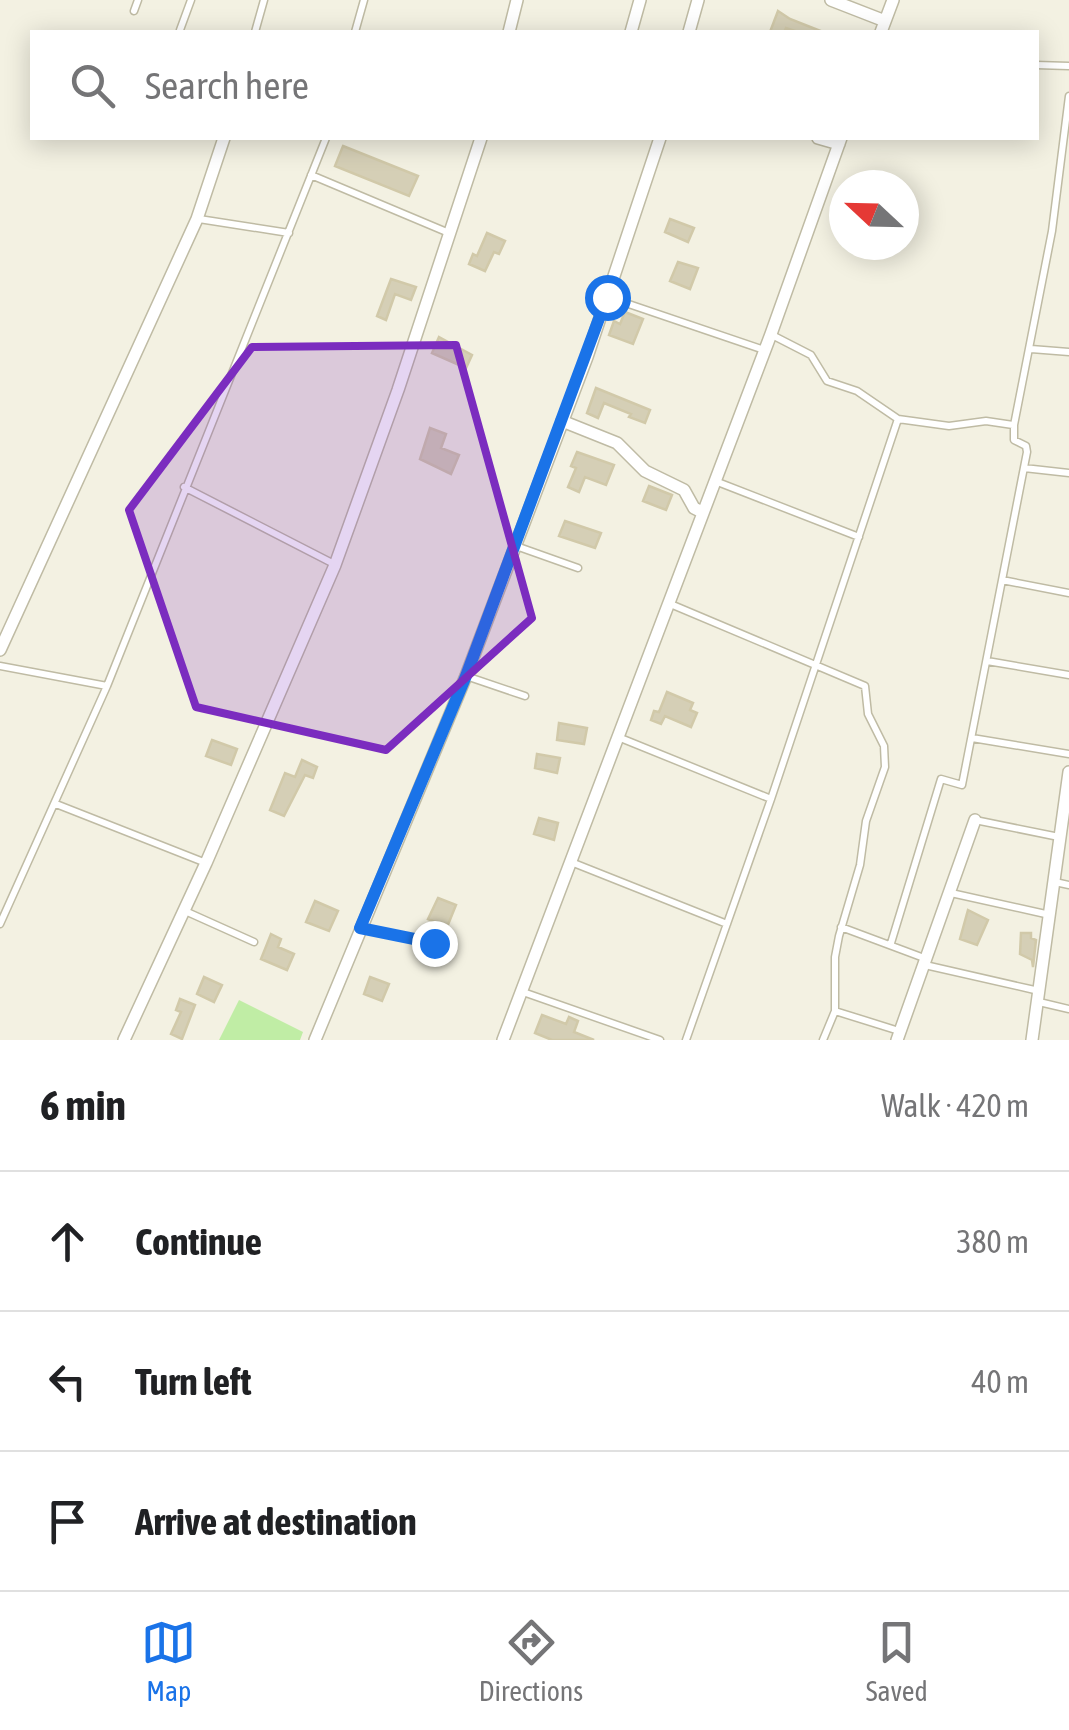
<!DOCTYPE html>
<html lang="en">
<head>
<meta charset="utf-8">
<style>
	:root { --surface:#fff; --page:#f2f2f2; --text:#202124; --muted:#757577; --line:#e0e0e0; --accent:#1a73e8 }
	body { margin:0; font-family:"Asap Condensed",sans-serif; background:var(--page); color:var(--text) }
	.compass { position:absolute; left:829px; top:170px; width:90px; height:90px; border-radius:50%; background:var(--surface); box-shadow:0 5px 25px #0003; rotate:292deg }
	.stop { position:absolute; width:30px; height:30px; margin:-22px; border:8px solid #1a73e8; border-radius:50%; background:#fff }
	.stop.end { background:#1a73e8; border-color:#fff; box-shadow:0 2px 10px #0008 }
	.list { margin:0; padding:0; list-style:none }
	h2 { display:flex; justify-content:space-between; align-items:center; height:130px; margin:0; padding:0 40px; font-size:42px }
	h2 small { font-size:32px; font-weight:400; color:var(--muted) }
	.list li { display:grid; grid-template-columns:65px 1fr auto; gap:30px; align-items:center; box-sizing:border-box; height:140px; padding:0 40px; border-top:2px solid var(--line) }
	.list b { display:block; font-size:38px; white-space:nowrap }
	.list em { font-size:32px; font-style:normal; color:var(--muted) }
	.icon { flex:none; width:55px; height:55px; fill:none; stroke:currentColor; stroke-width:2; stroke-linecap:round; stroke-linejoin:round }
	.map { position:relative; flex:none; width:1069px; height:1040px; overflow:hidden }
	.search { position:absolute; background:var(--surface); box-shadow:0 5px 25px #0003; left:30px; right:30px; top:30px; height:110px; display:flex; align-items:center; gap:25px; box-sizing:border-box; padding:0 35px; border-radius:0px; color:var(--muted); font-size:38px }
	.sheet { height:550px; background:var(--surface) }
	nav { display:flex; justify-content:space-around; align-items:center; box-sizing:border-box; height:140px; border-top:2px solid var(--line); background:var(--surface); font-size:28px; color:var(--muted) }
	nav a { display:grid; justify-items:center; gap:5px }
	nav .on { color:var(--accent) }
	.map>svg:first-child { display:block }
	.green { fill:#c0eda5 }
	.building { fill:#d5cfb6; stroke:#d1c9a9; stroke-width:2.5 }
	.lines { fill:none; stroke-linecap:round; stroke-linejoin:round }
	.service-casing { stroke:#bfbba4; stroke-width:9 }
	.minor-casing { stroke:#bfbba4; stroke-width:14 }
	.service { stroke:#fff; stroke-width:6 }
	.minor { stroke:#fff; stroke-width:11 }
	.route { stroke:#1a73e8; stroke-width:12 }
	.marked { fill:#7b2cbf; fill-opacity:0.2; stroke:#7b2cbf; stroke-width:8; stroke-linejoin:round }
</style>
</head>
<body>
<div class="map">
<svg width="1069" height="1040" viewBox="0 0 1069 1040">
	<rect width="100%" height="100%" fill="#f3f1e2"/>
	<path class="green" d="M239,1000L303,1032L300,1040H219Z"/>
	<path class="building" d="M778,11L790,19L823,32H798L786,28L784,32H770Z
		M343,146L418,176L409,196L335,166Z
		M670,219L694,228L688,242L665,232Z
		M487,233L505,241L499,254L494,252L485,271L469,264L473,254L477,256Z
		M678,262L698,268L690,289L670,281Z
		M391,279L416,287L411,300L395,294L386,320L377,316Z
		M625,312L643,319L633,344L609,335L614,321L620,324Z
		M439,337L472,355L466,368L432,353Z
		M596,388L650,410L645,423L629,417L631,414L604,403L598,418L587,413Z
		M430,428L446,434L441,448L459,455L451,474L420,459Z
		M577,452L614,465L606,485L585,477L579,492L568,487L576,468L571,466Z
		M649,486L672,495L666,510L643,501Z
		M565,521L601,533L595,548L559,536Z
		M667,692L693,703L690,710L697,713L691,727L665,716L661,724L651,720L654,711L659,712Z
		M559,723L587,728L584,744L557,740Z
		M212,740L237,749L231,765L206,756Z
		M537,754L560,758L557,773L535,768Z
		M302,760L317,767L313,778L305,775L284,816L270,810L285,773L295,777Z
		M539,818L558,823L554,840L534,834Z
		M438,898L456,905L447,927L428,919Z
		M315,901L338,911L329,931L306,922Z
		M968,910L988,920L977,945L960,939Z
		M1021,933H1031V938L1036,940L1033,967L1032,960L1020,954Z
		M271,934L281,939L278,947L294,954L287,970L261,959Z
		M204,977L222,985L214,1002L197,994Z
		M370,977L389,984L382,1001L364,994Z
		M180,999L195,1005L182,1039L171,1034L181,1012L176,1010Z
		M542,1015L566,1024L569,1017L578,1021L574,1032L594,1040H552L535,1033Z"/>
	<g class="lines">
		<g class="service-casing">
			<path id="service" d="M134,11L138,0
				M180,30L191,0
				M255,32L264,0
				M355,32L364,0
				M1036,65L1069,66
				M311,175L449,233
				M199,219L289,233
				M608,297L764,350
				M772,335L811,355L827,381L857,391L898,419L949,426L986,421L1013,425
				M1031,349L1069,352
				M1024,468L1069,473
				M715,481L859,537
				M184,487L334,564
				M516,546L578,568
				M1002,580L1069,593
				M668,603L865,686L868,714L884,746L885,767L866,821L860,865L839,936L835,957V1011L823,1040
				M987,661L1069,675
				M0,666L107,686
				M466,676L525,696
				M618,737L771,799
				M972,738L1069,754
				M56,804L206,863
				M975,820L1059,837
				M571,862L727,924
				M1055,882L1069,885
				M951,893L1050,915
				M185,911L254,942
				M0,924L107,686L326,138
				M841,927L924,958
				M362,928L435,943
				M891,943L941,779L962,785L1027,452L1026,446L1014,440V425L1052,231L1069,96
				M925,965L1039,991
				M523,992L660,1040
				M1039,1002L1069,1009
				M835,1011L899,1031
				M686,1040L771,799L898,419"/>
		</g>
		<g class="minor-casing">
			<path id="minor" d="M831,0L885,21
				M509,32L517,0
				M631,32L640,0
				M689,32L698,0
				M881,32L893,0
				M818,138L839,144
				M562,421L617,443L645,471L684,490L694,508L702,512
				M0,650L197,219L224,138
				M124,1040L206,863L335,565L398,390L481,138
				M315,1040L466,676L587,357L660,138
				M503,1040L771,334L841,138
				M897,1040L975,820
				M1032,1040L1069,772"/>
		</g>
		<use href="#service" class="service"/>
		<use href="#minor" class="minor"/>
	</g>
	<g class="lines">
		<path class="route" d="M434,943L360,928L466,676L607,297"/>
	</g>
	<path class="marked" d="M456,345L532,618L386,750L196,707L129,510L252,347Z"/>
</svg>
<svg class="compass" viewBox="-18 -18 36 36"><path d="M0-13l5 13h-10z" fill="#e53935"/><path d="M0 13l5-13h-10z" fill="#757577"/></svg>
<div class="stop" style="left:607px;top:297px"></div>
<div class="stop end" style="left:434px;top:943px"></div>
<div class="search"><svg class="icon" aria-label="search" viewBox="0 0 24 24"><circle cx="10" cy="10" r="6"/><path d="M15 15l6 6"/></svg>Search here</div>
</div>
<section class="sheet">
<h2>6 min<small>Walk · 420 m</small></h2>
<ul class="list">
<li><svg class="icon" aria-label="ahead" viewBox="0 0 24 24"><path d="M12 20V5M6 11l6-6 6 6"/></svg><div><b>Continue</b></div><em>380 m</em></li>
<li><svg class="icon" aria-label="left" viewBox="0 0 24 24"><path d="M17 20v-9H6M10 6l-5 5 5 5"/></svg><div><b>Turn left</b></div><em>40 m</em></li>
<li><svg class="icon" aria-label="arrive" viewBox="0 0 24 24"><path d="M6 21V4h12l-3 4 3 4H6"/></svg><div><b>Arrive at destination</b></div></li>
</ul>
</section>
<nav>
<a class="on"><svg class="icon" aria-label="map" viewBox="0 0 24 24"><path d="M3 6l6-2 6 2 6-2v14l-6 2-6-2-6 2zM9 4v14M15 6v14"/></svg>Map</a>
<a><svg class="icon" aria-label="directions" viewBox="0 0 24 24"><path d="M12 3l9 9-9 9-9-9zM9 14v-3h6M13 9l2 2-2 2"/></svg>Directions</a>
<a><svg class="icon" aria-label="saved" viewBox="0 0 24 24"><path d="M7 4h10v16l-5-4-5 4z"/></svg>Saved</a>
</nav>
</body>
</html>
